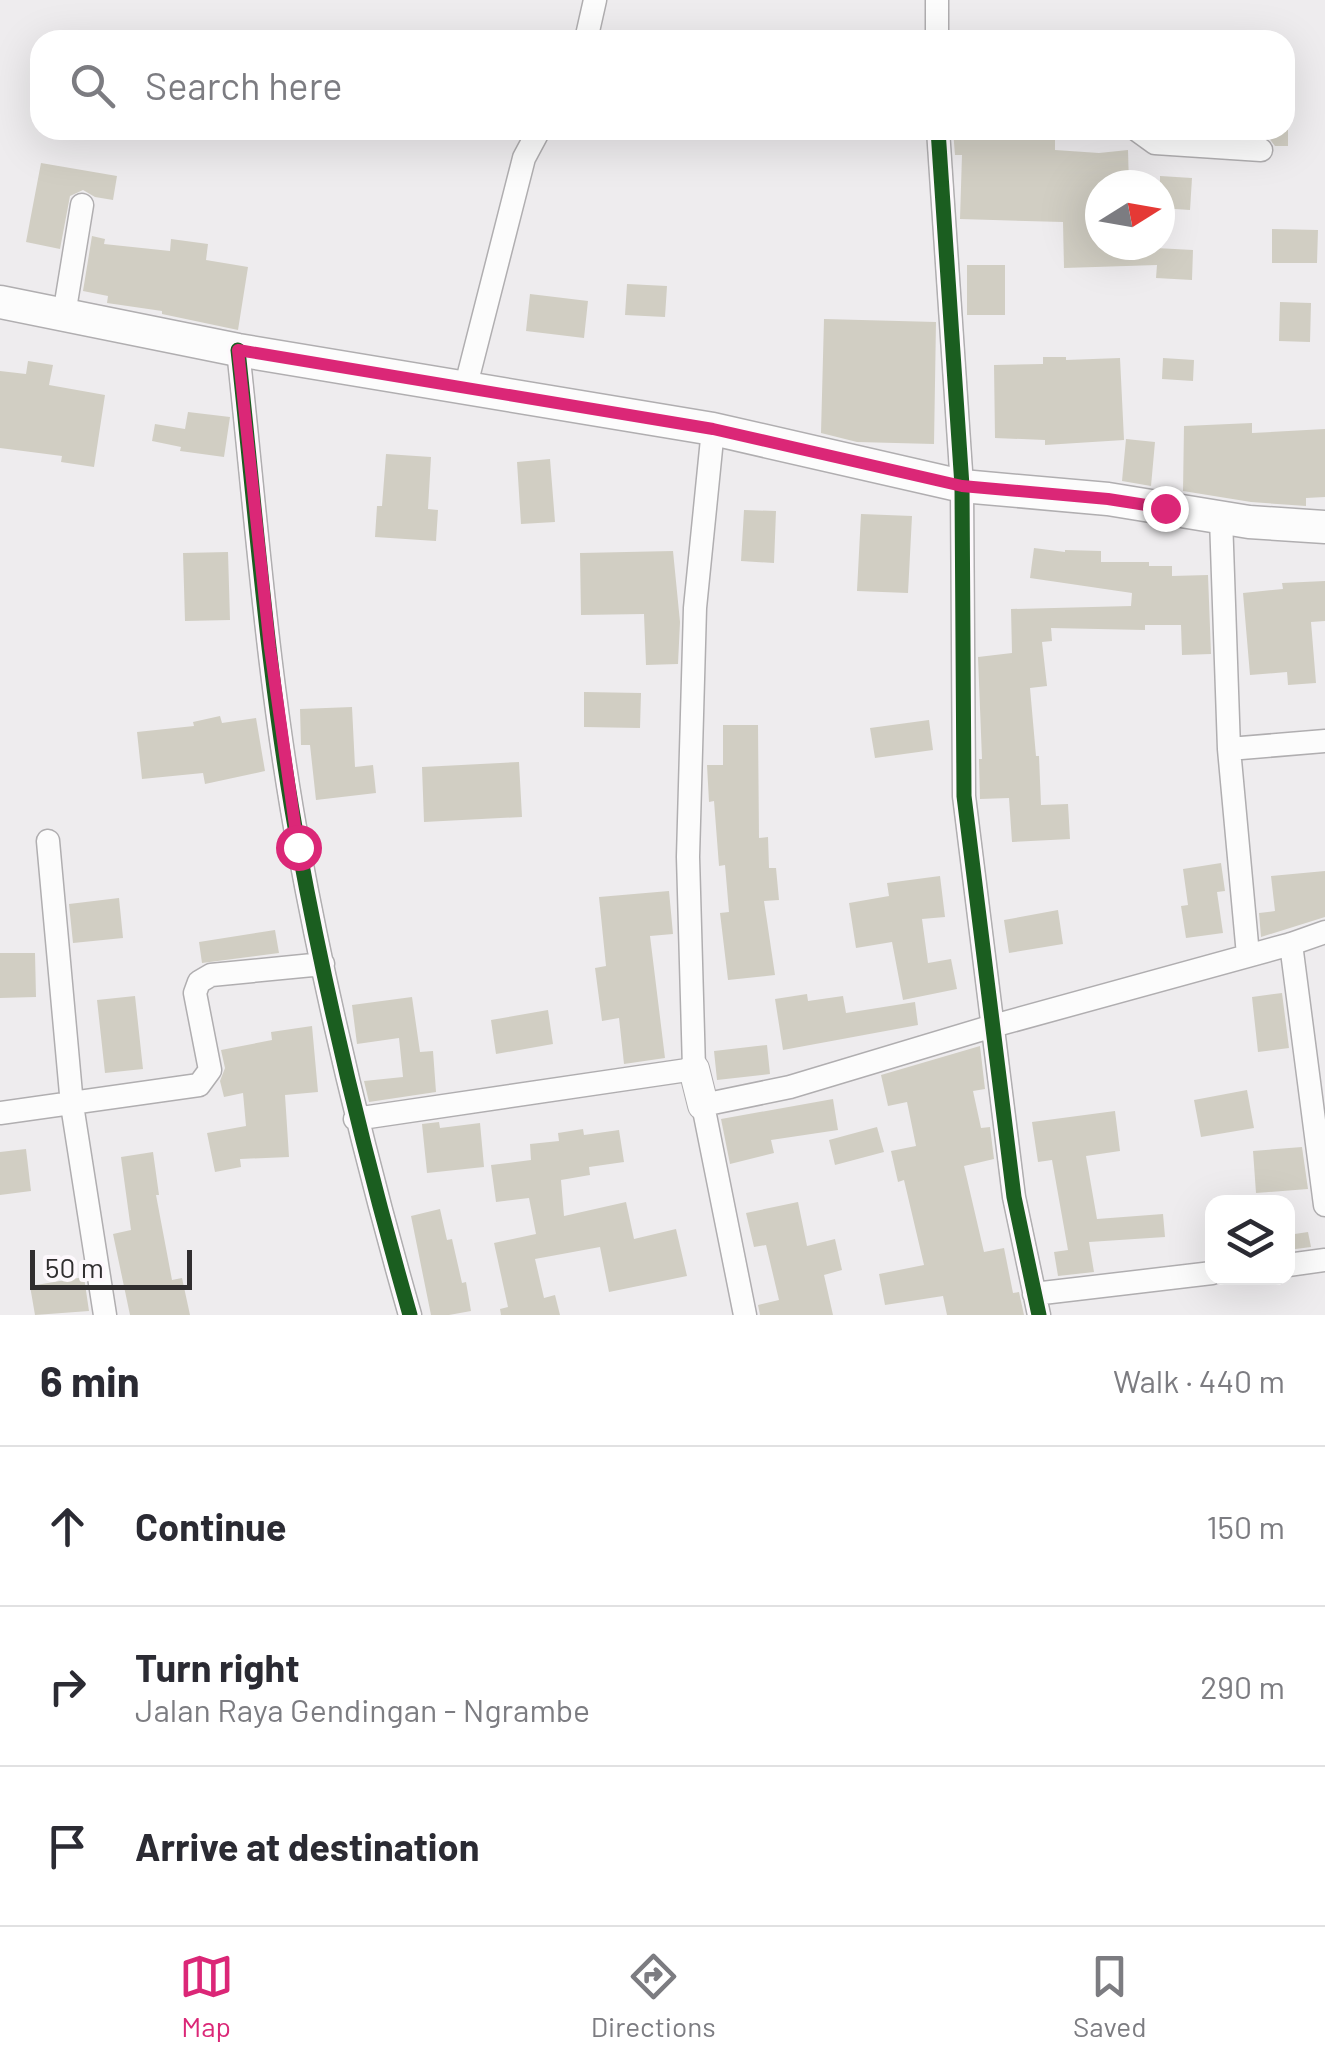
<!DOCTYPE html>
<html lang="en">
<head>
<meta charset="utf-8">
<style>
	:root { --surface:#fff; --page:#f2f2f3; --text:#2b2b33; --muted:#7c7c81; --line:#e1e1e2; --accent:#db2777 }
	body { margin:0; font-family:Barlow,sans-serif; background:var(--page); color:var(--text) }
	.controls { position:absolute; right:30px; bottom:30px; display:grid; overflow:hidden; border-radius:20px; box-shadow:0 10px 40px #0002 }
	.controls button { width:90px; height:90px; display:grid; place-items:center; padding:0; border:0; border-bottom:2px solid var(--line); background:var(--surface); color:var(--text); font:50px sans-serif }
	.compass { position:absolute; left:1085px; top:170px; width:90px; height:90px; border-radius:50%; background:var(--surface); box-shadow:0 10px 40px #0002; rotate:79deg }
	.scale { position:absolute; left:30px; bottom:25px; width:162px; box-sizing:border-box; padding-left:10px; border:5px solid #302e2f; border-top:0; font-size:28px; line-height:35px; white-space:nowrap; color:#302e2f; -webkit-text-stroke:8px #fdf8fc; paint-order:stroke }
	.stop { position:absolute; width:30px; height:30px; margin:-22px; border:8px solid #db2777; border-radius:50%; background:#fff }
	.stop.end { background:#db2777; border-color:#fff; box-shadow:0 2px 10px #0008 }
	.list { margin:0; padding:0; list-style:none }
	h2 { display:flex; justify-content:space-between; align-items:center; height:130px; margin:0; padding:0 40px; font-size:42px }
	h2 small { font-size:32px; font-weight:400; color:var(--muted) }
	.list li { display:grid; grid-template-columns:65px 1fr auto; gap:30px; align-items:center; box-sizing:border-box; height:160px; padding:0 40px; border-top:2px solid var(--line) }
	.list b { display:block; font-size:38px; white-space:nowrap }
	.list p { margin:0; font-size:32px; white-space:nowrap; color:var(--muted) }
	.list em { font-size:32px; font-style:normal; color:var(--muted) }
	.icon { flex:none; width:55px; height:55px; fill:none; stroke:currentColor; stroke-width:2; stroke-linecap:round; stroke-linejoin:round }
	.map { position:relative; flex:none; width:1325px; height:1315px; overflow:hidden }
	.search { position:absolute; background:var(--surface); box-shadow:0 10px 40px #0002; left:30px; right:30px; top:30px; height:110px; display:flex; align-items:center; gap:25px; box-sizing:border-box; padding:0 35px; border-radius:30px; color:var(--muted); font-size:38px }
	.sheet { height:610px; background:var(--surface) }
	nav { display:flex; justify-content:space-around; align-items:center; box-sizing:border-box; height:140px; border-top:2px solid var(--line); background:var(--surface); font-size:28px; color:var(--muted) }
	nav a { display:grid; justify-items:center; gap:5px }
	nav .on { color:var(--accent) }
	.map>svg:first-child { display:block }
	.building { fill:#d1cec3 }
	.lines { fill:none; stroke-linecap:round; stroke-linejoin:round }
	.minor-casing { stroke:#b0aeb0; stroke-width:25 }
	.tertiary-casing { stroke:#b0aeb0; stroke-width:32 }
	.secondary-casing { stroke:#b0aeb0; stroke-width:35 }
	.minor { stroke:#fcfcfc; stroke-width:22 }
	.tertiary { stroke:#fcfcfc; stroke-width:30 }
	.secondary { stroke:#fcfcfc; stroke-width:32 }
	.cycleway-casing { stroke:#fdf8fc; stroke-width:21 }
	.cycleway { stroke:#1b5e20; stroke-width:15 }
	.route { stroke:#db2777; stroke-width:12 }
</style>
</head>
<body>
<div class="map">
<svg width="1325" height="1315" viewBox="0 0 1325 1315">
	<rect width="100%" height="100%" fill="#eeecee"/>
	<path class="building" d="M953,130H1055V150L1099,153L1128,150L1129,185H1100V245L1193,250L1192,280L1156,278L1157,265L1064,268L1063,222L960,219L962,155H955Z
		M1237,130H1288V146H1275L1268,137L1237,133Z
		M41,163L117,176L113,200L95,197L83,190L70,196L60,249L26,242Z
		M1160,176L1192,178L1190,210L1160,208Z
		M1272,229L1318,230L1317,263H1272Z
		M92,236L105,239L104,244L170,251L171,239L208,244L206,260L248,267L238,330L162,314V311L107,303L108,296L83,291Z
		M967,265H1005V315H967Z
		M627,284L667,286L665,317L625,315Z
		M530,294L588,301L584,338L526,331Z
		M1280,302L1311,303L1310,342L1279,341Z
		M824,319L936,322L934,444L857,442L821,433Z
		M1043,357H1066V360L1120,358L1124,440L1045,445V440L995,438L994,365L1043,364Z
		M1163,358L1194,360L1193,381L1162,379Z
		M28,361L53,365L49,385L105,395L94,467L61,462L62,456L0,448V371L26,374Z
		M188,412L230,417L224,457L180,451L181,447L152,441L155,424L185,429Z
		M1252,423V433L1325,429V497L1306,498V506L1251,502L1183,491L1184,426Z
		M1126,439L1155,442L1151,486L1122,481Z
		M386,454L431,457L428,509L438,510L436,541L375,537L377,506H382Z
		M550,459L555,522L521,524L517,462Z
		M744,510L776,511L774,563L741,561Z
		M861,514L912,516L908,593L857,591Z
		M1034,548L1065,552V550L1101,551V562H1149V566H1172V576L1208,575L1211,654L1182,655L1181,625H1145V630L1051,628L1052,641L1042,642L1047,686L1030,688L1036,756H1039L1041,805L1068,804L1070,839L1012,842L1009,798L980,799L979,759H982L978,657L1012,653L1011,609L1131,606L1132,593L1030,578Z
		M673,551L680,622L678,664L646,665L644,614L581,615L580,553Z
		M228,552L230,620L185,621L183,553Z
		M1325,581V621L1311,622L1316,683L1288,685L1287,672L1250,675L1243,593L1283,589L1282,583Z
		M584,692L641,693L640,728L584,727Z
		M352,707L355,767L373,765L376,793L316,800L310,745H301L300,709Z
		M220,716L222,723L256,718L265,771L205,784L203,773L142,779L137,732L194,726L193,722Z
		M929,720L933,750L875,758L870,728Z
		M723,725H758L759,838L768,837L769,868H776L779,900L764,901L775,975L728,980L720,913L729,912L725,865L719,866L714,801L709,802L707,765H723Z
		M519,762L522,817L424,822L422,767Z
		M1221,863L1225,891L1217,892L1223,933L1186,938L1181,906L1188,905L1183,869Z
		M1325,871V917L1261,937L1259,913L1275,911L1271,876Z
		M940,876L945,917L922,919L928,963L951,959L957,989L903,1000L892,942L856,948L849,903L889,896L887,883Z
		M669,891L673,934L650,936L665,1058L624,1064L619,1018L602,1021L595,968L606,966L599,897Z
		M119,898L123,938L73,943L69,904Z
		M1058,910L1063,944L1009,953L1004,920Z
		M275,930L279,953L202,963L199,942Z
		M0,953H35L36,997L0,998Z
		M1282,993L1289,1048L1258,1052L1252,997Z
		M807,994L808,1001L843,996L846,1013L915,1002L918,1025L783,1050L775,999Z
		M135,996L143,1069L105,1073L97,1000Z
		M412,997L420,1052L433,1051L436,1092L369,1102L364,1081L403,1077L399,1038L357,1044L352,1005Z
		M548,1010L553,1044L496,1054L491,1020Z
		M312,1026L318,1092L285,1095L289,1157L240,1159L241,1167L215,1172L207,1133L246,1126L243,1093L224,1097L220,1081L225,1068L221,1050L272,1040L271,1032Z
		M767,1045L770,1074L717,1080L714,1051Z
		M980,1046L985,1089L973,1091L981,1128L990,1127L994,1159L964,1166L984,1252L1004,1248L1013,1293L1019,1292L1024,1315H947L943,1296L885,1305L879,1274L924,1265L904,1180L898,1182L891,1151L916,1146L907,1102L888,1106L881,1075Z
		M1247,1090L1254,1128L1201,1137L1194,1100Z
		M833,1099L838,1130L771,1140L774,1153L730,1164L721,1119Z
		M1115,1111L1120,1151L1086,1156L1097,1219L1163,1214L1165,1237L1089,1242L1094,1272L1058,1276L1054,1252L1068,1250L1052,1160L1038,1162L1032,1122Z
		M439,1122L440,1128L480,1123L484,1167L427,1173L422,1124Z
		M877,1127L884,1152L835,1165L829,1140Z
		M583,1129L584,1135L619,1130L624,1162L589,1167L590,1175L561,1180L564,1216L626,1202L634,1239L676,1229L687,1276L609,1292L600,1247L535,1259L544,1298L555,1295L560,1315H501L500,1309L508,1307L494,1243L536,1234L529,1198L496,1202L491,1165L531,1160L530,1144L559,1141L558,1133Z
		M1302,1147L1308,1189L1256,1193L1253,1151Z
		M26,1149L31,1191L0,1195V1152Z
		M153,1152L159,1195H156L172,1280L182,1278L190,1315H130L113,1234L131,1230L121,1157Z
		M798,1202L807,1246L835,1239L842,1270L824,1275L833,1315H760L758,1305L779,1300L766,1245L754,1247L746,1213Z
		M440,1209L447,1240L452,1239L462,1283L466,1282L471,1311L449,1315H431L411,1216Z
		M1308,1232L1311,1247L1288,1250V1235Z
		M84,1277L89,1311L35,1315L30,1286Z"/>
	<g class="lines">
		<g class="minor-casing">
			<path id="minor" d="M586,40L595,0
				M937,40V0
				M938,130L962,486L964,796L1014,1197L1039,1315
				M1137,130L1155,143L1261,150
				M64,315L82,205
				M238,350C256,516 268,684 299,849C328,1006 366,1161 410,1315
				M465,389L524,158L539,130
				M1221,518L1229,749
				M48,841L72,1105L105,1315
				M1291,944L1325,1205
				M1248,955L1229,749L1325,741
				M0,1113L199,1085L210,1070L195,993L199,982L211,975L323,964
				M355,1119L694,1069L688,857L695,608L713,429
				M1288,1265L1325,1260
				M1034,1294L1212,1273
				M745,1315L703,1105L790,1087L993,1026L1291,944L1325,932"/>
		</g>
		<g class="tertiary-casing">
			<path id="tertiary" d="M694,1069L703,1105"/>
		</g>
		<g class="secondary-casing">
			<path id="secondary" d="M0,302L238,350L713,429L962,486L1108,499L1249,522L1325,527"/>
		</g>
		<use href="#minor" class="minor"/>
		<use href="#tertiary" class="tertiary"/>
		<use href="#secondary" class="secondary"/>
		<g class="cycleway-casing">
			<path id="cycleway" d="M938,130L962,486L964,796L1014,1197L1039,1315
				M238,350C256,516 268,684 299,849C328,1006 366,1161 410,1315"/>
		</g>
		<use href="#cycleway" class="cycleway"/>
	</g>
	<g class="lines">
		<path class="route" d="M298,847L270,648L238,350L713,429L962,486L1108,499L1165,508"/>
	</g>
</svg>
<div class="controls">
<button><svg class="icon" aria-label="layers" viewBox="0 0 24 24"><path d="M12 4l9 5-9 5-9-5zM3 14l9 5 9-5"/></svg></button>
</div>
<svg class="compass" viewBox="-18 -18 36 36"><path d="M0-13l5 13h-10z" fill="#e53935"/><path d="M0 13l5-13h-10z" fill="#7c7c81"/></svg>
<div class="scale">50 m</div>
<div class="stop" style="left:298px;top:847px"></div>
<div class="stop end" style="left:1165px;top:508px"></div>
<div class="search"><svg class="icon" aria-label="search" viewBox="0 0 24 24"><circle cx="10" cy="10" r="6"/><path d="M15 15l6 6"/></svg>Search here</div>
</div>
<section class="sheet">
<h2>6 min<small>Walk · 440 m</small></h2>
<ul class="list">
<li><svg class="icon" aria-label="ahead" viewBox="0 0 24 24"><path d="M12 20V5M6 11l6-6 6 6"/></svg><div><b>Continue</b></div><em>150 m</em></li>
<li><svg class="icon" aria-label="right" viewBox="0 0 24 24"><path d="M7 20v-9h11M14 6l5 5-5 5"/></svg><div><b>Turn right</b><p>Jalan Raya Gendingan - Ngrambe</p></div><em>290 m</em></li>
<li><svg class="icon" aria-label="arrive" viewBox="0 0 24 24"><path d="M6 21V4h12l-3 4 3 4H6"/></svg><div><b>Arrive at destination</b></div></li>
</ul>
</section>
<nav>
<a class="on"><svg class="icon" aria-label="map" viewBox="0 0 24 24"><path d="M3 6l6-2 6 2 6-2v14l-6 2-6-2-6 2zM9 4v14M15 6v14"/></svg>Map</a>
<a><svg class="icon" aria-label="directions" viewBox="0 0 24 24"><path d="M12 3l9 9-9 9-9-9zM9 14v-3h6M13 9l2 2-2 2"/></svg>Directions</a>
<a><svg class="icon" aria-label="saved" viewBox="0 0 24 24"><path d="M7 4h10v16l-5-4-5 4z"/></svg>Saved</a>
</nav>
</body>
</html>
